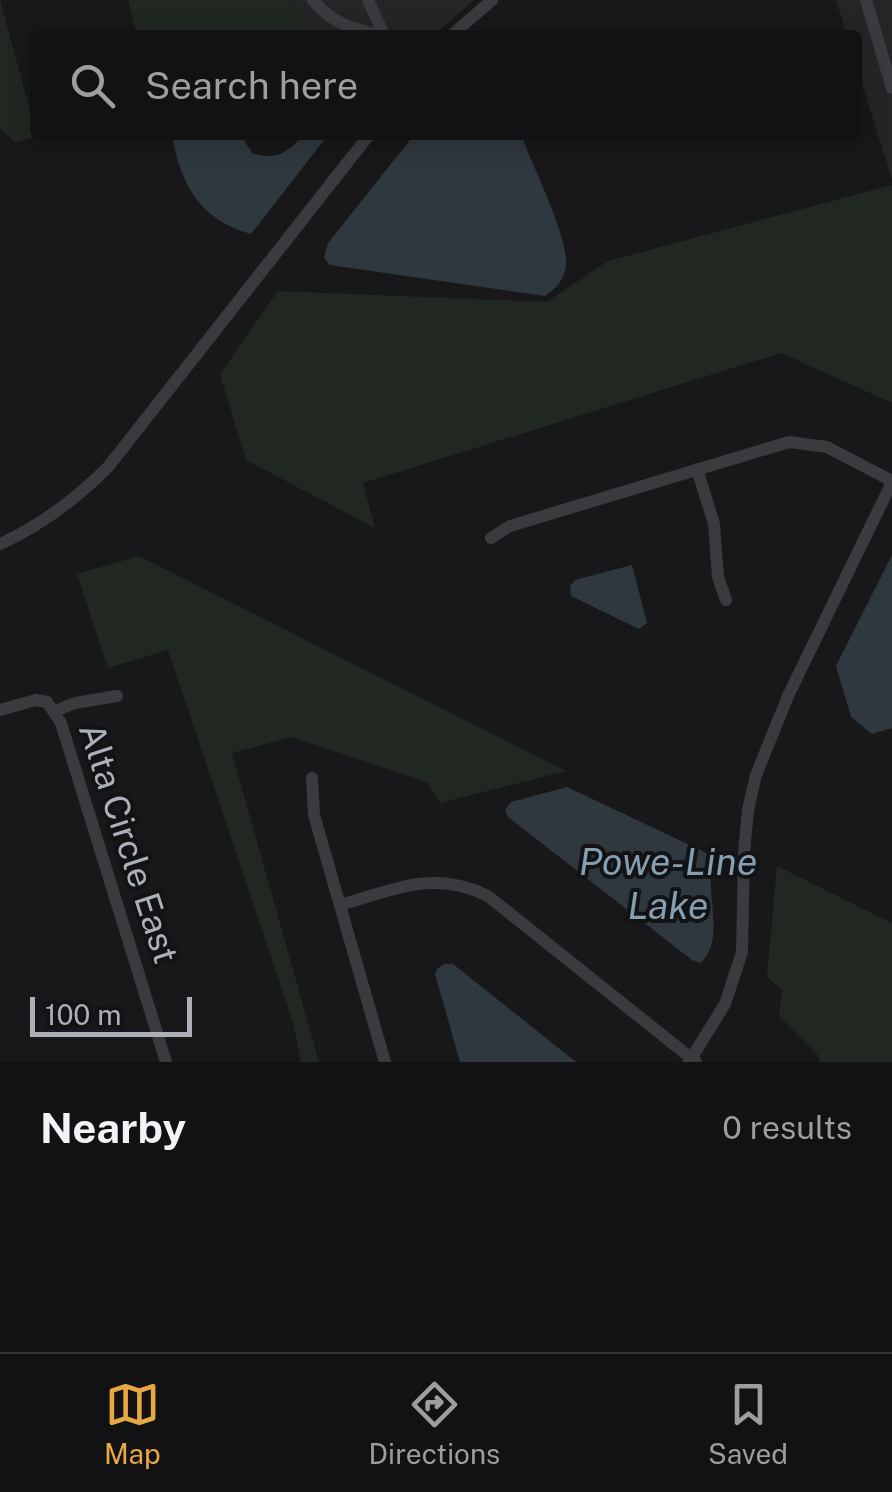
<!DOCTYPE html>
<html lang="en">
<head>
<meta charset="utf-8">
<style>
	:root { --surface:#121214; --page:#1b1b1d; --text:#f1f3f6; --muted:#9c9ea0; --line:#313234; --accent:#e7a743 }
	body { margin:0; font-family:"Public Sans",sans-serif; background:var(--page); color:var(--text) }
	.scale { position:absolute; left:30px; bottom:25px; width:162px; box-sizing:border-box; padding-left:10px; border:5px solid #abb0b9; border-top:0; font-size:28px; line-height:35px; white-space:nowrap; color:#abb0b9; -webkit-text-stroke:8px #131315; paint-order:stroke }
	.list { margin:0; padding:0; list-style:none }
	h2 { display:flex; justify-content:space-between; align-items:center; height:130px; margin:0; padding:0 40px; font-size:42px }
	h2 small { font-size:32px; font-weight:400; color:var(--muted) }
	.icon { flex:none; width:55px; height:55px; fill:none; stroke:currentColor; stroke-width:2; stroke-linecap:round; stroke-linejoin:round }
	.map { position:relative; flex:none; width:892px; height:1062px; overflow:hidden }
	.search { position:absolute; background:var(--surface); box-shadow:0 5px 25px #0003; left:30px; right:30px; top:30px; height:110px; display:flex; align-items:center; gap:25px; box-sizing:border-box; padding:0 35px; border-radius:10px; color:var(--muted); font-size:38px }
	.sheet { height:290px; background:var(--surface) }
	nav { display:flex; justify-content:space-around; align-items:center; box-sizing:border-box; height:140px; border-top:2px solid var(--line); background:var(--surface); font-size:28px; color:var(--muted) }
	nav a { display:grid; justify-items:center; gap:5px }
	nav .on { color:var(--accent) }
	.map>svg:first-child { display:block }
	.built { fill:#242527 }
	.green { fill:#202821 }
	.water { fill:#2f383e }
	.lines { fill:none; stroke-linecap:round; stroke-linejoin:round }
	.minor { stroke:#3a3b3f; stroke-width:12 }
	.labels { text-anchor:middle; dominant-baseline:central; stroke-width:8; stroke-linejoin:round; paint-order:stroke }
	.street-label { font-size:35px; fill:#abb0b9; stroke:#131315 }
	.water-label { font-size:38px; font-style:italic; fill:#859fb2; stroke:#131315 }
</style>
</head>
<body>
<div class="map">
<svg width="892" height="1062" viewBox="0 0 892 1062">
	<rect width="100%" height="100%" fill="#18181a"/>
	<path class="built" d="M291,0H474L434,35H317Z
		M836,0H892V180L857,67V35H847Z"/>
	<path class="green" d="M0,0L37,136L16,143L0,128Z
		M128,0H291L317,35H137Z
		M892,185V403L781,353L363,483L375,528L246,460L220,374L278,291L547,302L608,261Z
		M139,556L566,771L440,803L427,782L292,737L232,753L319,1062H301L293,1023L168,650L108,668L77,574Z
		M777,866L892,923V1062H820L818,1055L779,1016L782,990L767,977Z"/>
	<path class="water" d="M172,135H241L252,153C276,161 287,153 303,135H328L251,234C201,221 180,184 172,135Z
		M414,135H521C532,164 568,237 566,264C565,280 556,288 545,296L330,265L324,258L328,243Z
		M892,555V728L872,734L851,717L836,666Z
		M632,565L647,623L639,629L571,596L570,586L575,580Z
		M567,787L715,857C701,888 728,935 701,963L692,960L508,817L505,810L511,802Z
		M445,964H453L576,1062H460L435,974L438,968Z"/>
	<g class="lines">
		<path class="minor" d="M313,0C331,23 351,28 378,35
			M368,0L384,35
			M866,0L892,88
			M452,35L492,0
			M697,469L714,524L718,577L726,600
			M491,538L510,526L789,442L827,447L892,481
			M0,544C42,525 76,499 108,467L369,135
			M0,710L36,700L47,702L61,723L166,1062
			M55,711L75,703L117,696
			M312,778L314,815L385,1062
			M340,905C394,890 434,869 488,896L696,1062
			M689,1062L725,1004L742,952L744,853L748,810L756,775L788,696L892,482"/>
	</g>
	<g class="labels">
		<g class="street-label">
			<text transform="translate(129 843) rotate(72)">Alta Circle East</text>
		</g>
		<g class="water-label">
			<text x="668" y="861">Powe-Line<tspan x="668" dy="44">Lake</tspan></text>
		</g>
	</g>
</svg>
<div class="scale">100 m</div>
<div class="search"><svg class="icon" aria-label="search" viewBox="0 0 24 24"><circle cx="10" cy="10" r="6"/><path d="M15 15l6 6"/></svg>Search here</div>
</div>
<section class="sheet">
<h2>Nearby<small>0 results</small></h2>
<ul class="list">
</ul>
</section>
<nav>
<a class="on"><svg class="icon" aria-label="map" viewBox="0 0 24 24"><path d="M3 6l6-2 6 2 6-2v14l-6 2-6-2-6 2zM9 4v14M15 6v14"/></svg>Map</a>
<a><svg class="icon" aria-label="directions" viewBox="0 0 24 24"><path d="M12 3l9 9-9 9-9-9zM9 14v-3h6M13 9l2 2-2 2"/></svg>Directions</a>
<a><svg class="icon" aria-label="saved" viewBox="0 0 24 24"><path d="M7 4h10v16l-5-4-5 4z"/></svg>Saved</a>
</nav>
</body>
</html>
